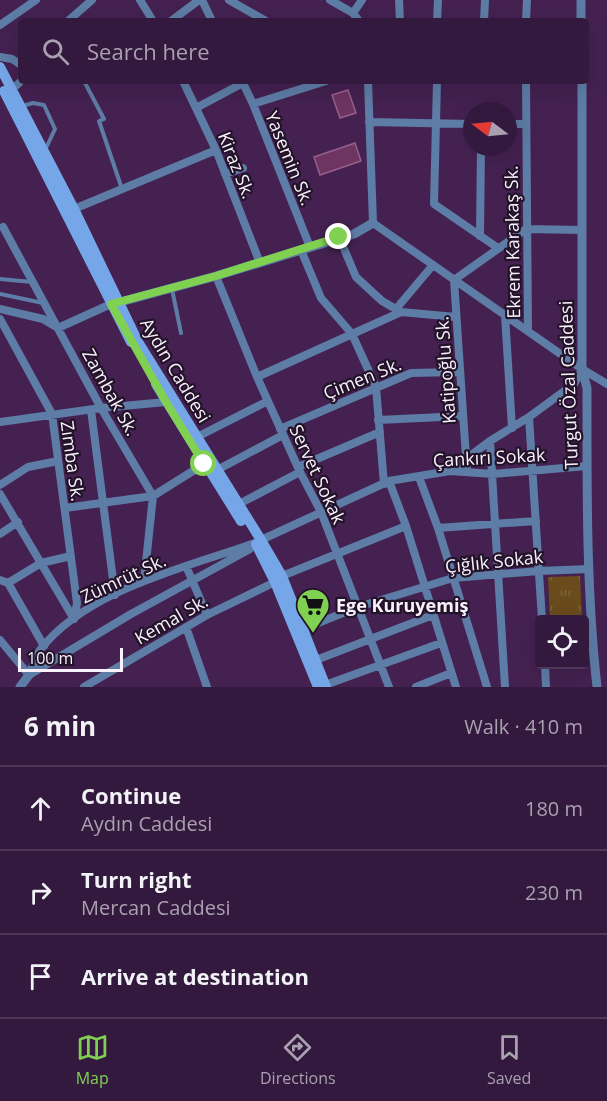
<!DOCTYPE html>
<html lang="en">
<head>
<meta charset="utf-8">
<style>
	:root { --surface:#33193d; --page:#3b2244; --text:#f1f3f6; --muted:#a9a0b0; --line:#4e3857; --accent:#80d051 }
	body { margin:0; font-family:"Open Sans",sans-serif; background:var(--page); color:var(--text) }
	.controls { position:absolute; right:18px; bottom:18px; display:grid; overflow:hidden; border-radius:6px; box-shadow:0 6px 24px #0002 }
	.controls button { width:54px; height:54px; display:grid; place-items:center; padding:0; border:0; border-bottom:2px solid var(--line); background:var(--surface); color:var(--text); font:30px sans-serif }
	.compass { position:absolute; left:463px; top:102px; width:54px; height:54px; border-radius:50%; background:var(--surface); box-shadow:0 6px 24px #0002; rotate:286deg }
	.scale { position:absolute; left:18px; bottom:15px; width:105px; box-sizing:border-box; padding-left:6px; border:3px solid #faf1fe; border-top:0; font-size:16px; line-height:21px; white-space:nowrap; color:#faf1fe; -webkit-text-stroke:4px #221328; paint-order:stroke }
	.stop { position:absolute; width:18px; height:18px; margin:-14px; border:4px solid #80d051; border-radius:50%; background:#fff }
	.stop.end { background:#80d051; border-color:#fff; box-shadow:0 2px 6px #0008 }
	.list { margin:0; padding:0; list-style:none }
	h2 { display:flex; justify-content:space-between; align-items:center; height:78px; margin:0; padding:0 24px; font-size:26px }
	h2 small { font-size:20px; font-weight:400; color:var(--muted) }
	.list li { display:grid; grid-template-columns:39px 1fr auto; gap:18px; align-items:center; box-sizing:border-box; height:84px; padding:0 24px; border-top:2px solid var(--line) }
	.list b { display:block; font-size:22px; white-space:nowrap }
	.list p { margin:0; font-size:20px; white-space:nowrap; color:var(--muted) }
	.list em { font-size:20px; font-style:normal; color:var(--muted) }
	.icon { flex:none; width:33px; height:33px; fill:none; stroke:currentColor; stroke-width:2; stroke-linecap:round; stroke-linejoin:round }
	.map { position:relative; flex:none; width:607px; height:687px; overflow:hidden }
	.search { position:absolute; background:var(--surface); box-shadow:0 6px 24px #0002; left:18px; right:18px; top:18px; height:66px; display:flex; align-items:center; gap:15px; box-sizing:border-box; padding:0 21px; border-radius:6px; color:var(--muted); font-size:22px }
	.sheet { height:330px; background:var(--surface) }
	nav { display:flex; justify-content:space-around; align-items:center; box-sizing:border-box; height:84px; border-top:2px solid var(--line); background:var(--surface); font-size:16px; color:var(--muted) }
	nav a { display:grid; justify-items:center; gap:3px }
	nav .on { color:var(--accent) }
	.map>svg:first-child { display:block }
	.park { fill:url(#park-tufts) }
	.building { fill:#6e3562; stroke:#97608b; stroke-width:1.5 }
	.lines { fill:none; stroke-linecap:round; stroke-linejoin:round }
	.service { stroke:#5e7da6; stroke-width:4 }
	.minor { stroke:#5e7da6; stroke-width:8 }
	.tertiary { stroke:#5e7da6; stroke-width:9 }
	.secondary { stroke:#75a7e8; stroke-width:10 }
	.route { stroke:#80d051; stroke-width:8 }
	.labels { text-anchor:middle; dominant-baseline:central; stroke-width:4.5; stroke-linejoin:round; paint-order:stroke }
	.street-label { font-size:18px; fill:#faf1fe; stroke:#221328 }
	.poi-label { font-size:18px; font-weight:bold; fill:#faf1fe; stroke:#221328; text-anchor:start }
</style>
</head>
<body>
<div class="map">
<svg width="607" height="687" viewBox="0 0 607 687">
	<defs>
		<pattern id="park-tufts" width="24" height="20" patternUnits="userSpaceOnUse" patternTransform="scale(1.5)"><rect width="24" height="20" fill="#694b1c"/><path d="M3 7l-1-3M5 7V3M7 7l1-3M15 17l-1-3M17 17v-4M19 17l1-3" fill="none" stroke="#7f653e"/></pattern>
	</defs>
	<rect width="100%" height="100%" fill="#442151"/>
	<path class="park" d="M580,576L582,619H550L548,577Z"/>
	<path class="building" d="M348,90L356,113L340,118L332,95Z
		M355,143L361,161L320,175L314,157Z"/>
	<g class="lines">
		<path class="service" d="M84,81L104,119L99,121L122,189
			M22,106L33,103L44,105L55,129L46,148
			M0,279L32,282
			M172,289L181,333
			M0,294L43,303"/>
		<path class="minor" d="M140,0L153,21
			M202,0L212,21
			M229,0L266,21
			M330,0L353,13L359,21
			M399,0L400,21
			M353,13L362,0
			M68,21L92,0
			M171,21L199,0
			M437,21L438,0
			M484,21L485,0
			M526,21L527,0
			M0,25L36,0
			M0,57L12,59L21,65
			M183,81L216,150L260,263
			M242,81L253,104L310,247
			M368,81L373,223L582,369L607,384
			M437,81L434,204L498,248
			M526,81L528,331
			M8,90L17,85L21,81
			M253,104L326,81
			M196,108L243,83
			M369,122L472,124
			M508,124H526
			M225,174L243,168
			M74,209L216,150
			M3,227L101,408L153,496L144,581
			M480,236L481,147
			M339,237L356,277L382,301L401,312L456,317
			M301,250L321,298L352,334L376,387L384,484
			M216,276L257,377L300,472L321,512L389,687
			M0,309L43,319L58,328L111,304
			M396,309L433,265
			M505,315L512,428
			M0,319L52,414L77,603L74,619
			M257,377L401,312
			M91,410L115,595
			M529,417L542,620
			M378,420L463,416
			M0,422L101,408L166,402
			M280,429L411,373L459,372
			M197,437L268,401
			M490,441L505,687
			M298,467L380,432
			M217,470L283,435
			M450,471L490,441L529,417L574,384L582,369
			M467,472L454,280L526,229L582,230
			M419,477L438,528L487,687
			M389,481L406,526L456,687
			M0,485L28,467L58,461
			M0,494L74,619
			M239,504L300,472
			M65,508L153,496L204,464
			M438,528L536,521
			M0,534L18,522
			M261,540L389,481L450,471L493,474L587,466
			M186,566L207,615
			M282,576L406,526
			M0,580L8,583L44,646
			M8,583L41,563L71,556
			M186,627L207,687
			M303,629L358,607L453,578L539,571L588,569
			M0,640L29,675
			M316,660L433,615
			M545,664L546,687
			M29,675C32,667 35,657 40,650C86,590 187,567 255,543
			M29,675L131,614L250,549
			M325,685L441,643
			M84,687L207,615L275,582
			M416,687L451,673"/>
		<path class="tertiary" d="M581,0V21
			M582,81V369L587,388C587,488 586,588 597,687
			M113,304L216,276L354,234L373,223
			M20,687L29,675"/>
		<path class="secondary" d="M0,67L74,209L138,342L261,540L282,576L326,687
			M4,91L131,342
			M156,384L241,521
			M256,544L275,582L318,687"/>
	</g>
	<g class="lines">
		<path class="route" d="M204,464L166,402L111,304L216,276L339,237"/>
	</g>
	<defs>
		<g id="supermarket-pin" transform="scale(1.725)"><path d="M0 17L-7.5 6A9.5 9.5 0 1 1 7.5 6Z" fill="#80d051" stroke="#221328"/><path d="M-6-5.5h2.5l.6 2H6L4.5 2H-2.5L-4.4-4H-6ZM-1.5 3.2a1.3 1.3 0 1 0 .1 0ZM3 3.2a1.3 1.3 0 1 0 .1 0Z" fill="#111"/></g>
	</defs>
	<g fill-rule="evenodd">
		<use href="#supermarket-pin" x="313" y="605"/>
	</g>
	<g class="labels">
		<g class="street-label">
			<text transform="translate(290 158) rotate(68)">Yasemin Sk.</text>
			<text transform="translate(237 165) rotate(68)">Kiraz Sk.</text>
			<text transform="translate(512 242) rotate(-91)">Ekrem Karakaş Sk.</text>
			<text transform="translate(176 370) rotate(59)">Aydın Caddesi</text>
			<text transform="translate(445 370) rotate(-94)">Katipoğlu Sk.</text>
			<text transform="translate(362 378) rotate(-22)">Çimen Sk.</text>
			<text transform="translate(568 385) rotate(-92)">Turgut Özal Caddesi</text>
			<text transform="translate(111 392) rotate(61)">Zambak Sk.</text>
			<text transform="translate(489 457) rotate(-3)">Çankırı Sokak</text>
			<text transform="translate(73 461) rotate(82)">Zımba Sk.</text>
			<text transform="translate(318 474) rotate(65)">Servet Sokak</text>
			<text transform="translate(494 561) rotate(-6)">Çığlık Sokak</text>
			<text transform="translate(123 578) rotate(-25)">Zümrüt Sk.</text>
			<text transform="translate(171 619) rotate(-30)">Kemal Sk.</text>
		</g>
		<g class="poi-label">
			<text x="336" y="605">Ege Kuruyemiş</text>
		</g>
	</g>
</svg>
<div class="controls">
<button><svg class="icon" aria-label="locate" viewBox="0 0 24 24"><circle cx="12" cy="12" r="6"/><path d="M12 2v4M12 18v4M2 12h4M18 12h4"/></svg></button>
</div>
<svg class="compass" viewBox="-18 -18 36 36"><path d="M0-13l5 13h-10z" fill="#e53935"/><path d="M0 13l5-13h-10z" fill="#a9a0b0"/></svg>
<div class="scale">100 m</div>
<div class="stop" style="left:204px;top:464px"></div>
<div class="stop end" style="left:339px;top:237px"></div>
<div class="search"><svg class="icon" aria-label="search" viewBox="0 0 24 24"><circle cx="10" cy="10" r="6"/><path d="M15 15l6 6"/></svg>Search here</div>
</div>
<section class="sheet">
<h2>6 min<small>Walk · 410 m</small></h2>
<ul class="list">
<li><svg class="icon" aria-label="ahead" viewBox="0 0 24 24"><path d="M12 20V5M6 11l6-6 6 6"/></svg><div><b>Continue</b><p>Aydın Caddesi</p></div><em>180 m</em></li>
<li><svg class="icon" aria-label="right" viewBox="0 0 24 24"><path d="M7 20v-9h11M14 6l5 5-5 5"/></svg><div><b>Turn right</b><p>Mercan Caddesi</p></div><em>230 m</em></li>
<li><svg class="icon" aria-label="arrive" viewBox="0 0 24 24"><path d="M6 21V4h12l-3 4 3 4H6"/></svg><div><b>Arrive at destination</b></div></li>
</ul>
</section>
<nav>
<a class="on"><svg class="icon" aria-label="map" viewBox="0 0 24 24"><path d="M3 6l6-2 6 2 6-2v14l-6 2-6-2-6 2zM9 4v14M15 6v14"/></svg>Map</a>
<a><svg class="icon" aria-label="directions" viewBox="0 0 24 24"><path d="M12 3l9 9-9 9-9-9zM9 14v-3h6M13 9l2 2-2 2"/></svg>Directions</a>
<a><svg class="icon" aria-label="saved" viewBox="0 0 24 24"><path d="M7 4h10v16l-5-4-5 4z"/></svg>Saved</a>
</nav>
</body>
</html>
